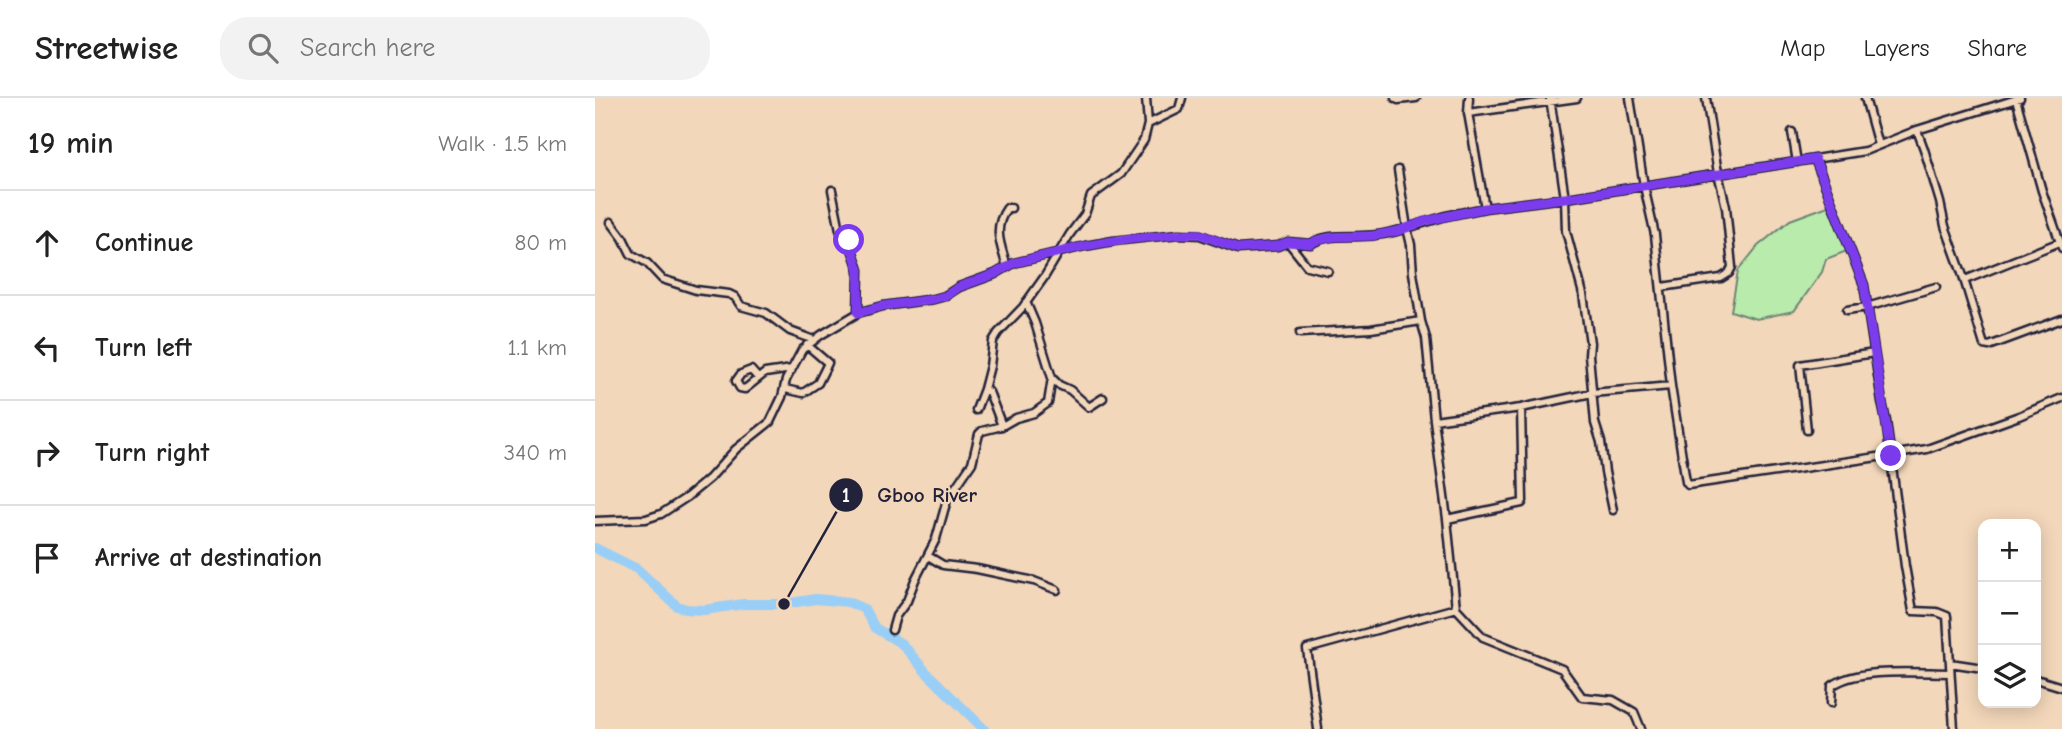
<!DOCTYPE html>
<html lang="en">
<head>
<meta charset="utf-8">
<style>
	:root { --surface:#fff; --page:#f2f2f2; --text:#222; --muted:#767676; --line:#e0e0e0 }
	body { margin:0; font-family:"Comic Neue",sans-serif; background:var(--page); color:var(--text) }
	.controls { position:absolute; right:21px; bottom:21px; display:grid; overflow:hidden; border-radius:14px; box-shadow:0 4px 18px #0003 }
	.controls button { width:63px; height:63px; display:grid; place-items:center; padding:0; border:0; border-bottom:2px solid var(--line); background:var(--surface); color:var(--text); font:35px sans-serif }
	.stop { position:absolute; width:21px; height:21px; margin:-16px; border:5px solid #7c3aed; border-radius:50%; background:#fff }
	.stop.end { background:#7c3aed; border-color:#fff; box-shadow:0 2px 7px #0008 }
	.list { margin:0; padding:0; list-style:none }
	h2 { display:flex; justify-content:space-between; align-items:center; height:91px; margin:0; padding:0 28px; font-size:30px }
	h2 small { font-size:23px; font-weight:400; color:var(--muted) }
	.list li { display:grid; grid-template-columns:46px 1fr auto; gap:21px; align-items:center; box-sizing:border-box; height:105px; padding:0 28px; border-top:2px solid var(--line) }
	.list b { display:block; font-size:26px; white-space:nowrap }
	.list em { font-size:23px; font-style:normal; color:var(--muted) }
	.icon { flex:none; width:38px; height:38px; fill:none; stroke:currentColor; stroke-width:2; stroke-linecap:round; stroke-linejoin:round }
	.map { position:relative; flex:none; width:1467px; height:631px; overflow:hidden }
	header { display:flex; align-items:center; gap:42px; box-sizing:border-box; height:98px; padding:0 35px; background:var(--surface); border-bottom:2px solid var(--line) }
	header strong { font-size:33px }
	nav { display:flex; gap:38px; margin-inline-start:auto; font-size:24px }
	.search { width:490px; height:63px; background:var(--page); display:flex; align-items:center; gap:18px; box-sizing:border-box; padding:0 24px; border-radius:28px; color:var(--muted); font-size:26px }
	main { display:flex }
	aside { flex:1; background:var(--surface) }
	.map>svg:first-child { display:block }
	.green { fill:#b8ebac; stroke:#6d8674; stroke-width:2 }
	.lines { fill:none; stroke-linecap:round; stroke-linejoin:round }
	.river { stroke:#99cef7; stroke-width:10 }
	.street-casing { stroke:#22223b; stroke-width:11 }
	.street { stroke:#f3d7ba; stroke-width:6 }
	.route { stroke:#7c3aed; stroke-width:9 }
	.leader { fill:none; stroke:#22223b; stroke-width:2.5 }
	.callout-dot { fill:#22223b; stroke:#f3d7ba; stroke-width:2.5 }
	.mark-label { font-size:21px; text-anchor:middle; font-weight:bold; fill:#fff }
	.callout-label { font-size:21px; text-anchor:middle; font-weight:bold; fill:#22223b; stroke:#f3d7ba; stroke-width:5; stroke-linejoin:round; paint-order:stroke }
</style>
</head>
<body>
<header>
<strong>Streetwise</strong>
<div class="search"><svg class="icon" aria-label="search" viewBox="0 0 24 24"><circle cx="10" cy="10" r="6"/><path d="M15 15l6 6"/></svg>Search here</div>
<nav><a>Map</a><a>Layers</a><a>Share</a></nav>
</header>
<main>
<aside>
<h2>19 min<small>Walk · 1.5 km</small></h2>
<ul class="list">
<li><svg class="icon" aria-label="ahead" viewBox="0 0 24 24"><path d="M12 20V5M6 11l6-6 6 6"/></svg><div><b>Continue</b></div><em>80 m</em></li>
<li><svg class="icon" aria-label="left" viewBox="0 0 24 24"><path d="M17 20v-9H6M10 6l-5 5 5 5"/></svg><div><b>Turn left</b></div><em>1.1 km</em></li>
<li><svg class="icon" aria-label="right" viewBox="0 0 24 24"><path d="M7 20v-9h11M14 6l5 5-5 5"/></svg><div><b>Turn right</b></div><em>340 m</em></li>
<li><svg class="icon" aria-label="arrive" viewBox="0 0 24 24"><path d="M6 21V4h12l-3 4 3 4H6"/></svg><div><b>Arrive at destination</b></div></li>
</ul>
</aside>
<div class="map">
<svg width="1467" height="631" viewBox="0 0 1467 631">
	<rect width="100%" height="100%" fill="#f3d7ba"/>
	<filter id="ink" filterUnits="userSpaceOnUse"><feTurbulence type="fractalNoise" baseFrequency=".0143" numOctaves="2"/><feDisplacementMap in="SourceGraphic" scale="14" xChannelSelector="R" yChannelSelector="G"/><feConvolveMatrix kernelMatrix="1 2 1 2 8 2 1 2 1" color-interpolation-filters="sRGB"/></filter>
	<g filter="url(#ink)">
		<path class="green" d="M1233,108L1242,126L1252,153L1231,161L1227,174L1199,213L1161,221L1136,213L1143,173L1163,148L1195,122Z"/>
		<g class="lines">
			<path class="river" d="M0,450L42,471L82,508L91,511L109,512L149,506H189L221,501L253,504L269,511L280,530L307,546L331,574L389,631"/>
			<g class="street-casing">
				<path id="street" d="M800,0L803,2L821,0
					M874,0L873,15L982,0
					M955,0L970,100L971,133L988,196L995,245L994,257L1000,325L1006,344L1010,374L1018,412
					M1035,0L1049,88L1060,137L1076,288L1091,384L1093,387L1296,357L1332,351L1424,318L1467,300
					M1270,0L1283,47
					M1421,1L1447,93L1467,150
					M873,15L890,110
					M553,26L584,11L587,0
					M1322,32L1329,51L1345,104L1350,128L1368,178L1389,247L1394,248L1467,221
					M1197,34L1202,64
					M1220,61L1269,187L1287,304L1291,323L1310,468L1318,513L1342,514L1352,518L1359,631
					M237,92L245,132L254,142L264,172L263,215
					M16,124L28,140L36,156L52,165L67,181L101,192L134,196L140,199L146,208L171,215L195,233L219,242
					M693,144L712,168L733,173
					M412,169C406,147 397,131 412,110H416
					M1370,182L1465,144
					M1067,189L1126,180L1134,175L1137,169L1131,109L1123,75L1111,0
					M431,204L440,225L457,280L464,287L475,292L494,309L508,300
					M1252,212L1272,209L1341,189
					M826,223L818,175L816,147L812,130L851,118L890,110L978,99L1270,53L1322,32L1425,0
					M705,235L776,231L826,223L831,240L839,322L852,421
					M163,280L156,272L146,276L141,283L145,290L150,291L170,275L197,271
					M190,291L208,295L223,285L233,265L212,247
					M381,312L389,291
					M839,322L926,310L997,295L1076,288
					M407,328L394,294L389,291L395,268L398,243L403,235L428,209L450,178L475,136L490,116L496,98L526,76L549,42L553,26L551,0
					M1212,332L1205,267L1279,255
					M0,423L51,421L66,416L92,399L115,380L141,351L175,324L187,299L191,282L207,252L226,237L263,215L288,208L339,201L350,198L364,189L400,176L419,165L490,148L518,143L584,136L605,137L643,151L683,148L693,144L716,146C730,136 750,139 766,138C782,138 797,135 812,130L803,72
					M333,458L348,467L382,471L439,483L462,492
					M861,510L888,539L967,571L987,599L1018,602L1039,614L1046,631
					M297,532L301,518L312,503L320,482L341,441L352,402L377,365L384,336L387,333L407,328L421,320L439,315L453,305L457,280
					M1355,565L1388,570
					M1441,581L1467,589
					M1236,605L1237,588C1263,569 1323,575 1355,575
					M723,631L712,551L861,510L852,421L927,405L928,403L926,310"/>
			</g>
			<use href="#street" class="street"/>
		</g>
	</g>
	<g class="lines" filter="url(#ink)">
		<path class="route" d="M254,142L264,172L263,215L288,208L339,201L350,198L364,189L400,176L419,165L490,148L519,143L584,136H605L643,151L682,148L693,144L716,146L720,143L738,139L777,138L803,133L831,123L890,110L978,99L1220,61L1269,187L1296,358"/>
	</g>
	<path class="leader" d="M189 506L251 397"/>
	<g class="callout-dot">
		<circle cx="189" cy="506" r="7"/>
		<circle cx="251" cy="397" r="18"/>
	</g>
	<g class="mark-label">
		<text x="251" y="404">1</text>
	</g>
	<g class="callout-label">
		<text x="332" y="404">Gboo River</text>
	</g>
</svg>
<div class="controls">
<button>+</button>
<button>−</button>
<button><svg class="icon" aria-label="layers" viewBox="0 0 24 24"><path d="M12 4l9 5-9 5-9-5zM3 14l9 5 9-5"/></svg></button>
</div>
<div class="stop" style="left:254px;top:142px"></div>
<div class="stop end" style="left:1296px;top:358px"></div>
</div>
</main>
</body>
</html>
